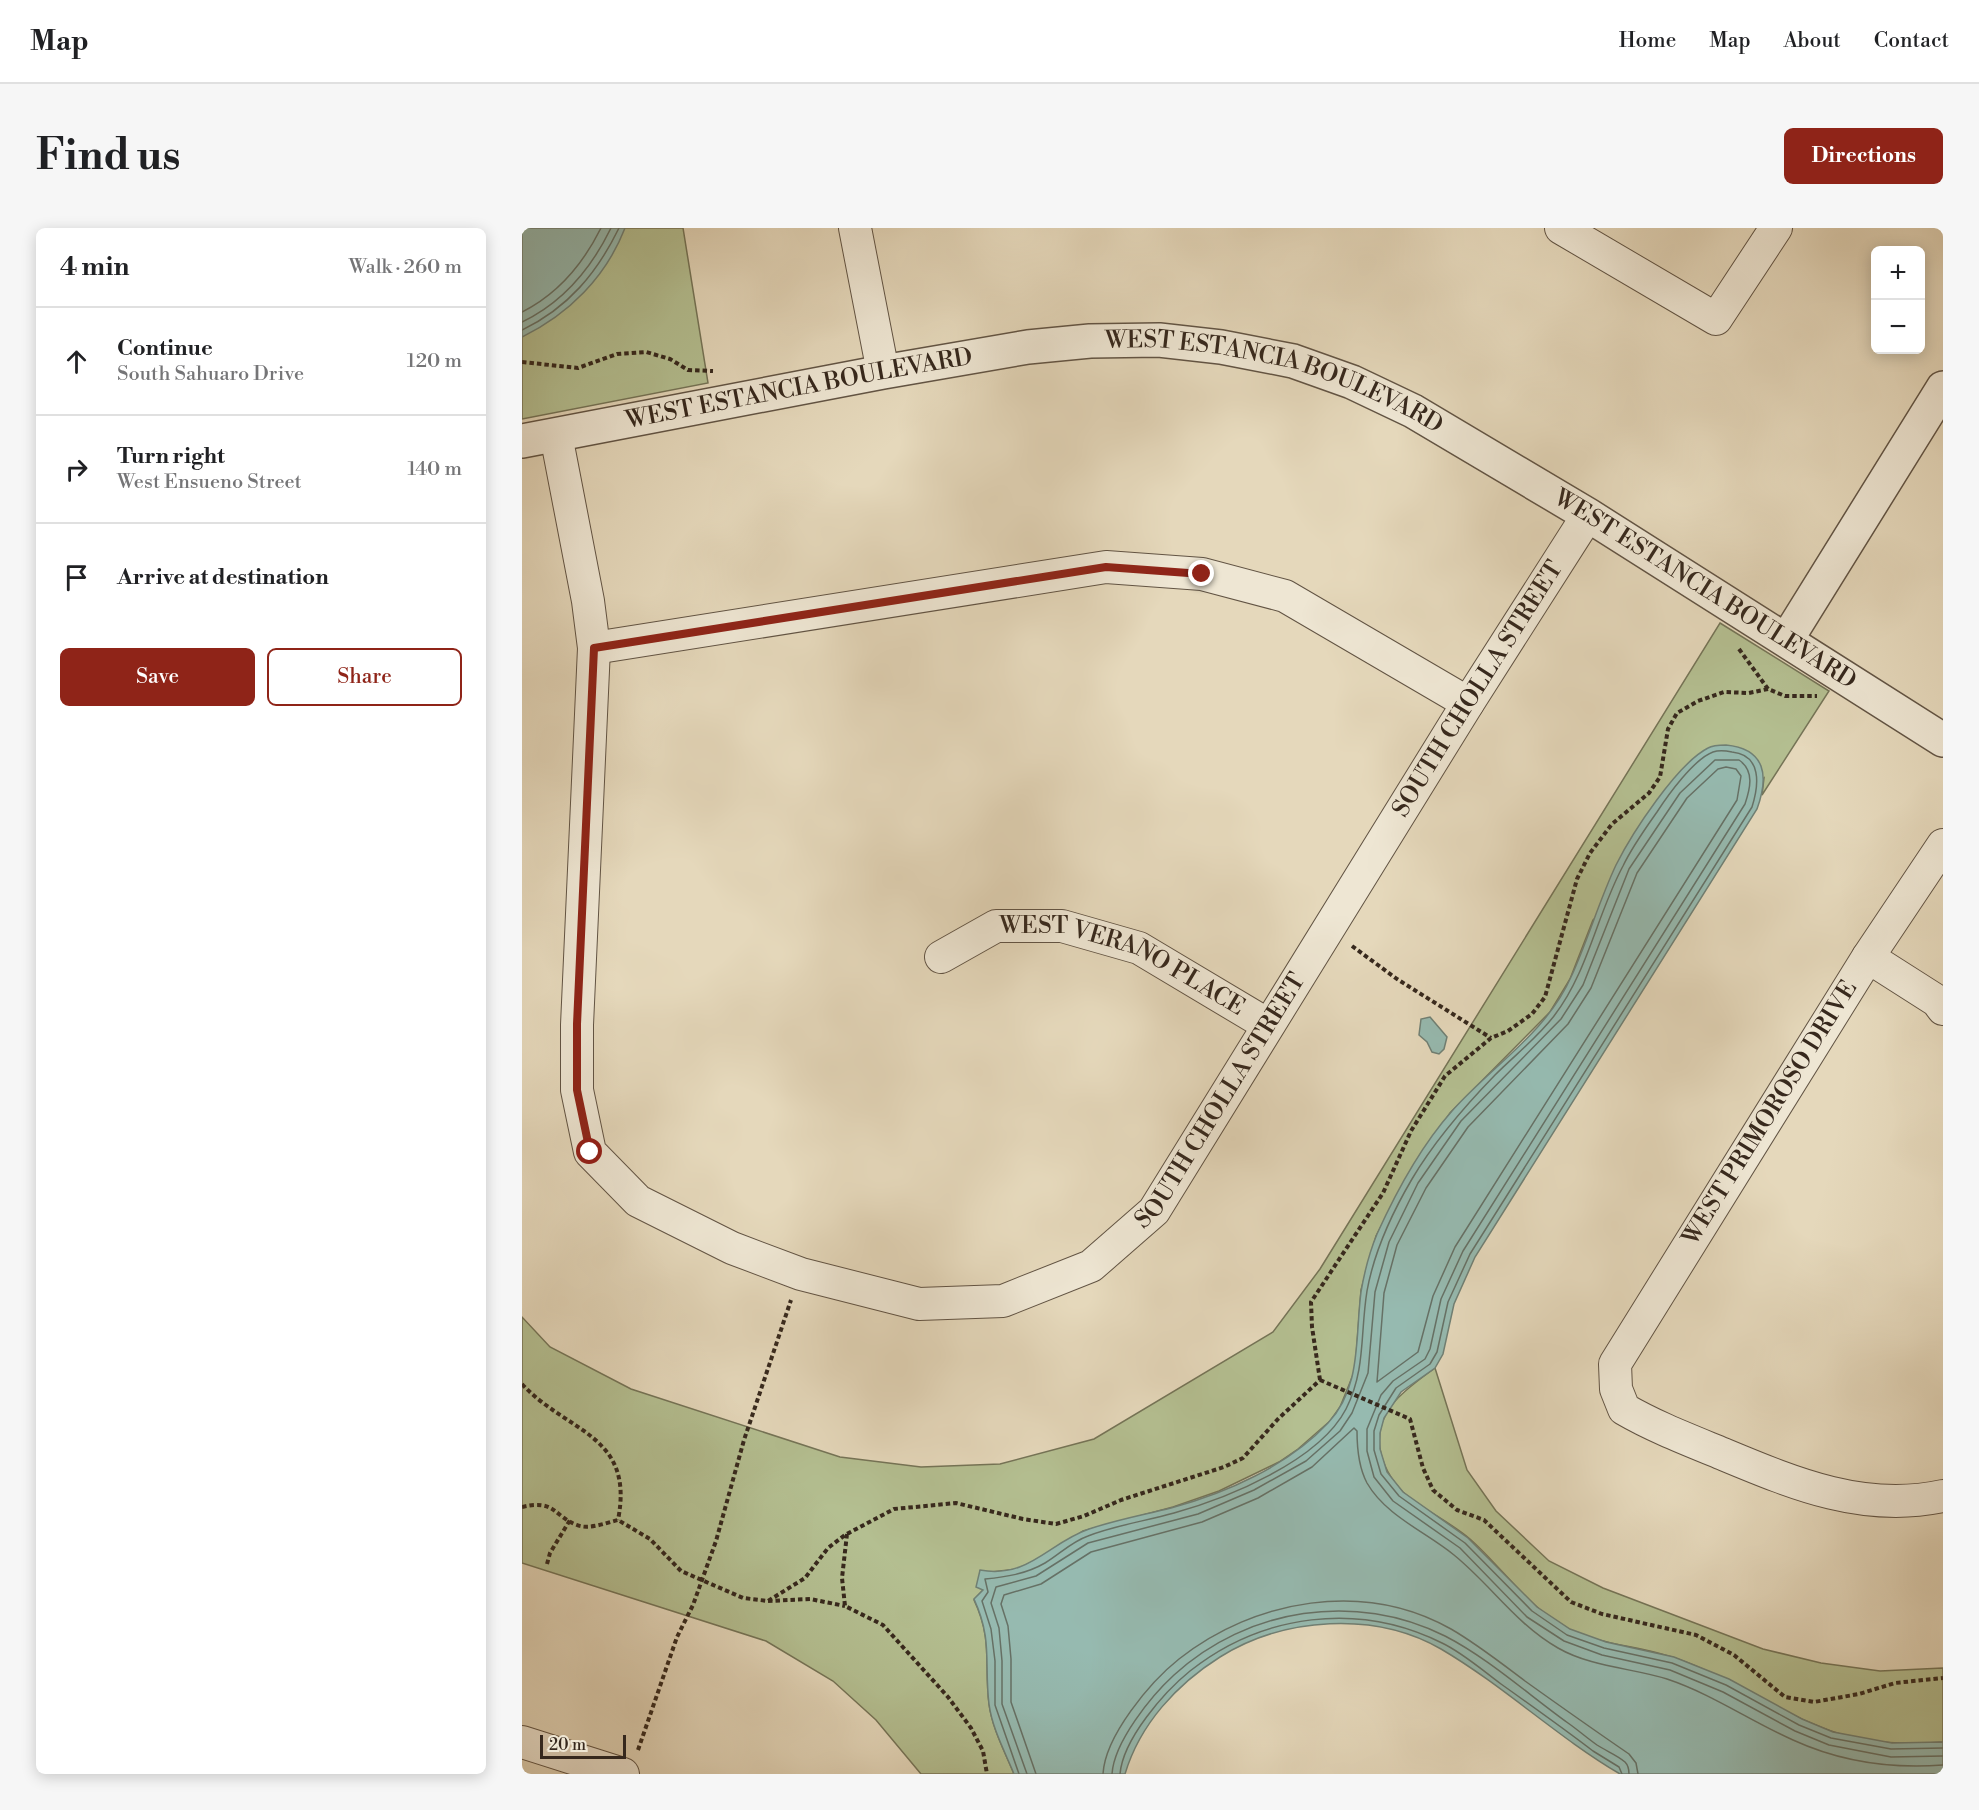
<!DOCTYPE html>
<html lang="en">
<head>
<meta charset="utf-8">
<style>
	:root { --surface:#fff; --page:#f6f6f6; --text:#202124; --muted:#757577; --line:#e0e0e0; --accent:#8f2418 }
	body { margin:0; font-family:"Libre Bodoni",serif; background:var(--page); color:var(--text) }
	.controls { position:absolute; right:18px; top:18px; display:grid; overflow:hidden; border-radius:9px; box-shadow:0 3px 15px #0003 }
	.controls button { width:54px; height:54px; display:grid; place-items:center; padding:0; border:0; border-bottom:2px solid var(--line); background:var(--surface); color:var(--text); font:30px sans-serif }
	.scale { position:absolute; left:18px; bottom:15px; width:86px; box-sizing:border-box; padding-left:6px; border:3px solid #36281d; border-top:0; font-size:16px; line-height:21px; white-space:nowrap; color:#36281d; -webkit-text-stroke:4px #eee6d3; paint-order:stroke }
	.stop { position:absolute; width:18px; height:18px; margin:-14px; border:4px solid #8f2418; border-radius:50%; background:#fff }
	.stop.end { background:#8f2418; border-color:#fff; box-shadow:0 2px 6px #0008 }
	.list { margin:0; padding:0; list-style:none }
	h2 { display:flex; justify-content:space-between; align-items:center; height:78px; margin:0; padding:0 24px; font-size:26px }
	h2 small { font-size:20px; font-weight:400; color:var(--muted) }
	.list li { display:grid; grid-template-columns:39px 1fr auto; gap:18px; align-items:center; box-sizing:border-box; height:108px; padding:0 24px; border-top:2px solid var(--line) }
	.list b { display:block; font-size:22px; white-space:nowrap }
	.list p { margin:0; font-size:20px; white-space:nowrap; color:var(--muted) }
	.list em { font-size:20px; font-style:normal; color:var(--muted) }
	.actions { display:flex; gap:12px; padding:18px 24px }
	.actions a { flex:1; padding:14px 0; border:2px solid var(--accent); border-radius:9px; text-align:center; font-size:21px; color:var(--accent) }
	.actions .main { background:var(--accent); color:#fff }
	.icon { flex:none; width:33px; height:33px; fill:none; stroke:currentColor; stroke-width:2; stroke-linecap:round; stroke-linejoin:round }
	.map { position:relative; flex:none; width:1421px; height:1546px; overflow:hidden; border-radius:9px }
	header { display:flex; align-items:center; gap:36px; box-sizing:border-box; height:84px; padding:0 30px; background:var(--surface); border-bottom:2px solid var(--line) }
	header strong { font-size:28px }
	nav { display:flex; gap:33px; margin-inline-start:auto; font-size:21px }
	.intro { display:flex; align-items:center; justify-content:space-between; box-sizing:border-box; height:144px; padding:0 36px }
	h1 { margin:0; font-size:42px }
	.button { padding:15px 27px; border-radius:9px; background:var(--accent); color:#fff; font-size:21px; font-weight:700 }
	main { display:flex; gap:36px; padding:0 36px }
	aside { flex:1; background:var(--surface); border-radius:9px; box-shadow:0 3px 15px #0003 }
	.map>svg:first-child { display:block }
	.green { fill:#b4bf91; stroke:#757457; stroke-width:1.5 }
	.water { fill:#96bab0; stroke:#708075; stroke-width:1.5 }
	.lines { fill:none; stroke-linecap:round; stroke-linejoin:round }
	.shore { stroke:#667166; stroke-width:1.5 }
	.minor-casing { stroke:#625444; stroke-width:34 }
	.tertiary-casing { stroke:#625444; stroke-width:36 }
	.path { stroke:#36281d; stroke-width:4; stroke-dasharray:4.5 3; stroke-linecap:butt }
	.minor { stroke:#eee6d3; stroke-width:32 }
	.tertiary { stroke:#eee6d3; stroke-width:33 }
	.route { stroke:#8f2418; stroke-width:8 }
	.labels { text-anchor:middle; dominant-baseline:central; stroke-width:5; stroke-linejoin:round; paint-order:stroke }
	.street-label { font-size:24px; fill:#36281d; stroke:#eee6d3 }
</style>
</head>
<body>
<header>
<strong>Map</strong>
<nav><a>Home</a><a>Map</a><a>About</a><a>Contact</a></nav>
</header>
<div class="intro"><h1>Find us</h1><a class="button">Directions</a></div>
<main>
<aside>
<h2>4 min<small>Walk · 260 m</small></h2>
<ul class="list">
<li><svg class="icon" aria-label="ahead" viewBox="0 0 24 24"><path d="M12 20V5M6 11l6-6 6 6"/></svg><div><b>Continue</b><p>South Sahuaro Drive</p></div><em>120 m</em></li>
<li><svg class="icon" aria-label="right" viewBox="0 0 24 24"><path d="M7 20v-9h11M14 6l5 5-5 5"/></svg><div><b>Turn right</b><p>West Ensueno Street</p></div><em>140 m</em></li>
<li><svg class="icon" aria-label="arrive" viewBox="0 0 24 24"><path d="M6 21V4h12l-3 4 3 4H6"/></svg><div><b>Arrive at destination</b></div></li>
</ul>
<div class="actions"><a class="main">Save</a><a>Share</a></div>
</aside>
<div class="map">
<svg width="1421" height="1546" viewBox="0 0 1421 1546">
	<rect width="100%" height="100%" fill="#e5d8bb"/>
	<filter id="stains"><feTurbulence type="fractalNoise" baseFrequency=".00333" numOctaves="4"/><feColorMatrix values="0 0 0 0 .2 0 0 0 0 .09 0 0 0 0 .02 0 0 0 .5 -.17"/></filter>
	<radialGradient id="worn" r=".72"><stop offset=".6" stop-color="#630" stop-opacity="0"/><stop offset="1" stop-color="#630" stop-opacity=".3"/></radialGradient>
	<path class="green" d="M0,0H161L186,155L0,191Z
		M1198,395L1307,463L1240,567L1242,550L1071,692L1048,751L1028,784L928,885L885,949L854,1008L839,1062L833,1142L818,1179L808,1193L776,1221L757,1234L697,1263L651,1279L561,1303L521,1329L495,1341L469,1344L458,1343L461,1362L452,1372C471,1412 462,1436 467,1476C470,1500 483,1524 492,1546H399L354,1492L311,1453L244,1413L0,1335V1089L28,1119L109,1161L318,1229L399,1239L478,1236L572,1211L751,1104L798,1041Z
		M913,1140L945,1242L974,1283L1027,1333L1081,1360L1241,1421L1299,1435L1358,1443L1421,1440V1514C1383,1517 1345,1516 1309,1503C1255,1484 1208,1449 1153,1430C1119,1418 1081,1417 1048,1402C1008,1382 981,1340 948,1311C927,1293 901,1282 881,1264C869,1252 861,1238 858,1221C852,1181 886,1160 913,1140Z"/>
	<path class="water" d="M0,0H103C84,49 47,86 0,109Z
		M1204,517C1244,521 1247,548 1235,581L953,1029L932,1076L921,1126L913,1140L879,1164L862,1190L858,1205V1221L865,1244L881,1264L946,1310L1015,1379L1048,1401L1084,1414L1152,1429L1207,1451L1280,1491L1311,1504L1370,1515L1421,1514V1546H1098C1035,1509 982,1458 919,1421C853,1383 762,1389 698,1429C655,1456 618,1496 603,1546H492C483,1524 470,1500 467,1476C462,1436 471,1412 452,1371L461,1362L454,1359L458,1342C507,1351 526,1315 567,1301C594,1292 621,1287 649,1280C704,1265 766,1238 806,1195C840,1159 833,1109 839,1064C842,1046 848,1023 855,1006C874,964 899,918 930,883C969,839 1025,804 1049,749C1066,712 1077,673 1094,637C1110,605 1155,536 1186,520C1191,517 1198,517 1204,517Z
		M908,789L925,809L922,821L917,826L910,824L905,814L897,807L899,791Z"/>
	<g class="lines">
		<path class="shore" d="M0,84C36,66 61,36 79,0
			M0,94C42,74 69,41 89,0
			M0,102C46,80 75,45 97,0
			M1204,539L1214,541L1219,548L1215,572L933,1019L911,1068L896,1124L855,1154L862,1065L875,1017L904,960L946,899L1046,796L1069,760L1115,645L1165,570L1196,541Z
			M497,1546L473,1477V1433L469,1401L460,1373L466,1364L463,1351C484,1349 504,1346 523,1335C538,1326 549,1314 566,1308C594,1297 624,1293 652,1285C706,1270 797,1233 824,1181C844,1141 838,1106 845,1063C852,1024 870,985 890,951C913,912 942,879 973,847C993,827 1015,810 1032,788C1066,744 1075,686 1101,638C1110,619 1123,601 1135,584C1146,567 1172,531 1191,524C1197,522 1205,523 1210,524C1240,527 1237,557 1230,579L948,1026L926,1074L915,1124L908,1136L874,1160L857,1187L852,1203V1222L859,1246L877,1268L943,1315L1010,1383L1045,1407L1082,1420L1150,1435L1204,1457L1277,1497L1309,1510L1369,1521L1421,1520
			M505,1546L480,1476V1433L477,1400L469,1375L474,1359L514,1348L566,1315L676,1286L732,1262L784,1233L818,1203L830,1185L846,1145L853,1064L867,1014L896,955L939,893L1039,791L1061,757L1107,641L1158,565L1193,532H1217C1233,543 1228,561 1223,576L941,1023L919,1071L908,1121L903,1131L871,1153L859,1167L845,1201V1223L852,1249L871,1273L938,1320L1005,1389L1042,1413L1080,1427L1148,1442L1201,1464L1273,1503L1307,1517L1369,1529L1421,1528
			M514,1546L489,1474V1431L486,1398L479,1376L482,1367L519,1356L569,1324L680,1294L736,1270L790,1239L832,1200L835,1203C835,1220 837,1240 845,1255C864,1288 904,1304 932,1327C969,1357 994,1396 1036,1420C1069,1439 1110,1440 1145,1451C1190,1466 1228,1493 1271,1512C1319,1534 1369,1541 1421,1537
			M581,1546C583,1508 628,1454 657,1431C733,1371 842,1352 929,1401C955,1416 979,1435 1003,1453C1038,1478 1072,1502 1107,1526L1114,1535L1116,1546
			M590,1546C592,1514 629,1468 652,1447C725,1380 834,1363 923,1408C966,1430 1007,1467 1046,1495C1056,1502 1065,1510 1075,1517C1084,1523 1095,1527 1103,1534C1106,1537 1107,1541 1107,1546
			M598,1546C601,1511 642,1464 668,1443C740,1386 836,1373 920,1415C941,1425 960,1442 979,1456C1010,1478 1041,1500 1071,1523L1097,1539L1100,1546"/>
		<g class="minor-casing">
			<g id="minor">
				<path d="M333,0L361,144"/>
				<path d="M1039,0L1194,91L1254,0"/>
				<path id="s1" d="M34,207L66,373L72,420L55,797V862L68,924L116,973L210,1020L279,1046L397,1076L481,1073L569,1038L632,983L946,475L1066,287"/>
				<path d="M72,420L584,339L680,346L763,368L946,475"/>
				<path d="M1421,617L1346,729L1093,1136L1094,1161L1102,1181C1133,1199 1167,1212 1201,1226C1273,1256 1342,1285 1421,1268"/>
				<path id="s2" d="M419,729L474,698H540L617,720L746,797"/>
				<path d="M1346,729L1415,773L1421,781"/>
				<path d="M0,1514L101,1546"/>
			</g>
		</g>
		<g class="tertiary-casing">
			<g id="tertiary">
				<path id="s3" d="M0,213L361,144L506,119L568,113L637,112L699,119L771,133L830,154L891,183L1066,287L1421,512"/>
				<path d="M1265,411L1421,160"/>
			</g>
		</g>
		<path class="path" d="M0,134L56,140L95,126L124,124L148,131L166,142L191,143
			M1217,421L1246,461
			M830,718L875,751L969,810
			M798,1152L790,1099L789,1074L861,965L889,903L923,848L969,810L986,803L1010,786L1023,769L1055,651L1068,625L1090,596L1127,565L1138,549L1146,501L1155,485L1176,473L1202,464L1227,465L1246,461L1263,468H1295
			M798,1152L888,1191L901,1240L911,1262L935,1282L962,1292L1049,1374L1080,1386L1174,1407L1212,1427L1263,1469L1292,1474L1337,1466L1373,1455L1421,1450
			M0,1156C45,1205 113,1206 96,1292
			M0,1279C34,1271 31,1288 55,1297C66,1302 84,1295 96,1292L128,1311L159,1343L221,1370L246,1373L283,1350L306,1320L323,1307L372,1281L434,1275L501,1291L534,1296L562,1288L599,1272L702,1239L721,1230L756,1191L798,1152
			M325,1306L320,1350L323,1378L361,1397L426,1469L449,1500L461,1523L465,1546
			M25,1336L28,1325L48,1292
			M246,1373L288,1371L323,1378
			M116,1522L155,1409L171,1377L194,1313L222,1212L269,1072"/>
		<use href="#minor" class="minor"/>
		<use href="#tertiary" class="tertiary"/>
	</g>
	<g class="lines">
		<path class="route" d="M68,924L55,862V796L72,420L584,339L680,346"/>
	</g>
	<g class="labels">
		<g class="street-label">
			<text stroke="none"><textPath href="#s3" startOffset="768">WEST ESTANCIA BOULEVARD</textPath></text>
			<text stroke="none"><textPath href="#s3" startOffset="282">WEST ESTANCIA BOULEVARD</textPath></text>
			<text stroke="none"><textPath href="#s3" startOffset="1254">WEST ESTANCIA BOULEVARD</textPath></text>
			<text stroke="none"><textPath href="#s1" startOffset="1968">SOUTH CHOLLA STREET</textPath></text>
			<text stroke="none"><textPath href="#s2" startOffset="198">WEST VERANO PLACE</textPath></text>
			<text stroke="none"><textPath href="#s1" startOffset="1482">SOUTH CHOLLA STREET</textPath></text>
			<text transform="translate(1248 885) rotate(-58)">WEST PRIMOROSO DRIVE</text>
		</g>
	</g>
	<rect width="100%" height="100%" filter="url(#stains)"/>
	<rect width="100%" height="100%" fill="url(#worn)"/>
</svg>
<div class="controls">
<button>+</button>
<button>−</button>
</div>
<div class="scale">20 m</div>
<div class="stop" style="left:68px;top:924px"></div>
<div class="stop end" style="left:680px;top:346px"></div>
</div>
</main>
</body>
</html>
